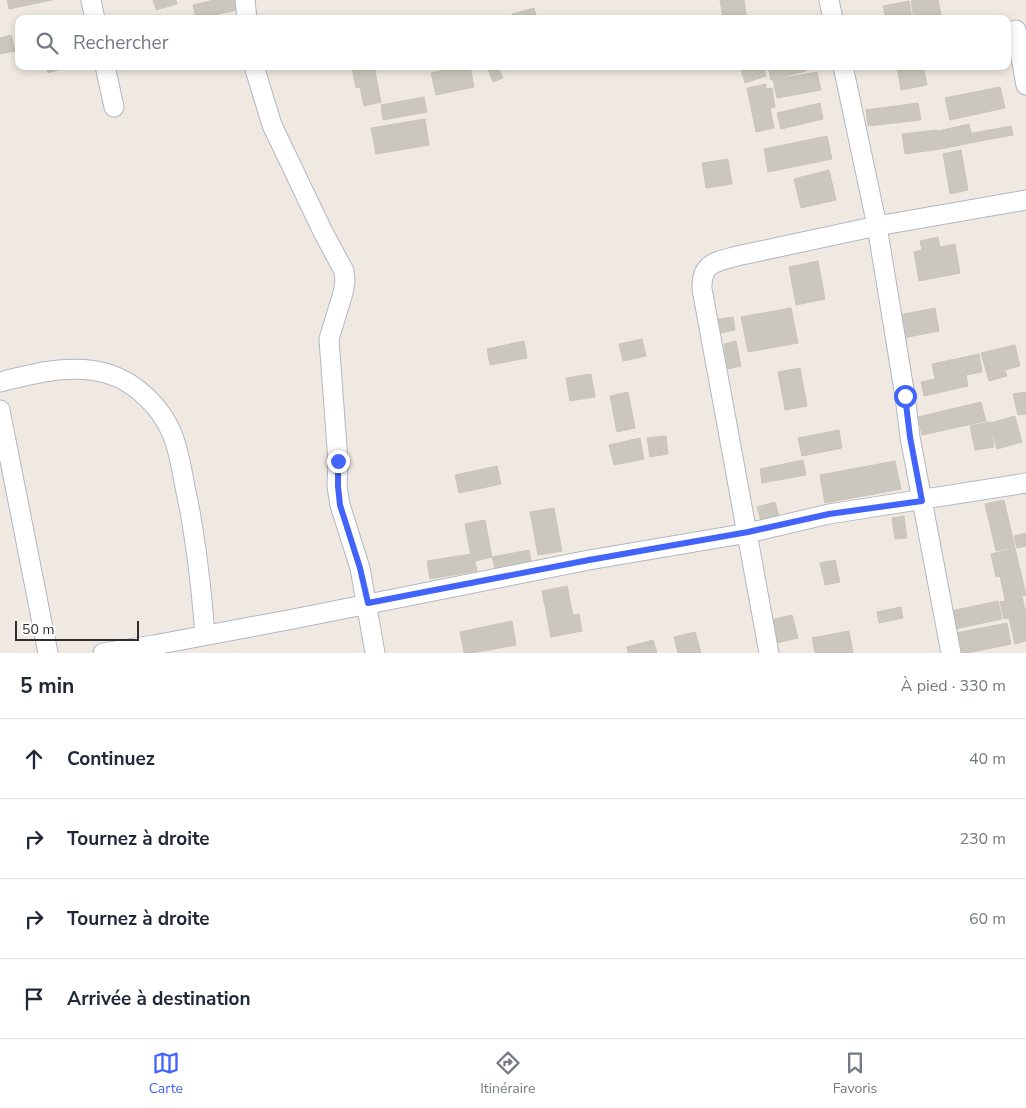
<!DOCTYPE html>
<html lang="fr">
<head>
<meta charset="utf-8">
<style>
	:root { --surface:#fff; --page:#f2f2f3; --text:#1f2937; --muted:#747a83; --line:#e0e1e3; --accent:#4264fb }
	body { margin:0; font-family:"Nunito Sans",sans-serif; background:var(--page); color:var(--text) }
	.scale { position:absolute; left:15px; bottom:12px; width:124px; box-sizing:border-box; padding-left:5px; border:2px solid #2e2e2e; border-top:0; font-size:14px; line-height:18px; white-space:nowrap; color:#2e2e2e; -webkit-text-stroke:4px #fff; paint-order:stroke }
	.stop { position:absolute; width:15px; height:15px; margin:-11px; border:4px solid #4264fb; border-radius:50%; background:#fff }
	.stop.end { background:#4264fb; border-color:#fff; box-shadow:0 1px 5px #0008 }
	.list { margin:0; padding:0; list-style:none }
	h2 { display:flex; justify-content:space-between; align-items:center; height:65px; margin:0; padding:0 20px; font-size:21px }
	h2 small { font-size:16px; font-weight:400; color:var(--muted) }
	.list li { display:grid; grid-template-columns:32px 1fr auto; gap:15px; align-items:center; box-sizing:border-box; height:80px; padding:0 20px; border-top:1px solid var(--line) }
	.list b { display:block; font-size:19px; white-space:nowrap }
	.list em { font-size:16px; font-style:normal; color:var(--muted) }
	.icon { flex:none; width:28px; height:28px; fill:none; stroke:currentColor; stroke-width:2; stroke-linecap:round; stroke-linejoin:round }
	.map { position:relative; flex:none; width:1026px; height:653px; overflow:hidden }
	.search { position:absolute; background:var(--surface); box-shadow:0 2px 8px #0003; left:15px; right:15px; top:15px; height:55px; display:flex; align-items:center; gap:12px; box-sizing:border-box; padding:0 18px; border-radius:10px; color:var(--muted); font-size:19px }
	.sheet { height:385px; background:var(--surface) }
	nav { display:flex; justify-content:space-around; align-items:center; box-sizing:border-box; height:70px; border-top:1px solid var(--line); background:var(--surface); font-size:14px; color:var(--muted) }
	nav a { display:grid; justify-items:center; gap:2px }
	nav .on { color:var(--accent) }
	.map>svg:first-child { display:block }
	.building { fill:#cbc7bf; stroke:#cbc5ba }
	.lines { fill:none; stroke-linecap:round; stroke-linejoin:round }
	.street-casing { stroke:#b4b7c1; stroke-width:21 }
	.street { stroke:#fff; stroke-width:19 }
	.route { stroke:#4264fb; stroke-width:6 }
</style>
</head>
<body>
<div class="map">
<svg width="1026" height="653" viewBox="0 0 1026 653">
	<rect width="100%" height="100%" fill="#efe9e1"/>
	<path class="building" d="M7,0H52L9,9Z
		M153,0H176L177,4L156,10Z
		M214,0H235L237,10L196,19L193,5Z
		M720,0H744L747,19H723Z
		M917,0H938L942,19H914L911,1Z
		M909,1L912,19H886L883,6Z
		M534,8L537,19H513L512,14Z
		M11,35L15,51L0,54V38Z
		M46,66H71L48,73Z
		M359,66H374L381,102L364,106L360,87L356,88L352,68Z
		M462,66H470L474,87L436,95L431,73Z
		M487,66H498L503,78L493,82Z
		M740,66H763L766,76L745,83Z
		M768,66H805L806,71L771,80Z
		M897,66H923L927,85L901,90Z
		M817,72L821,90L777,98L773,80Z
		M766,84V89L772,88L775,107L770,108L774,128L756,132L747,88Z
		M1000,87L1005,108L950,120L945,98Z
		M424,97L427,112L383,120L381,105Z
		M820,103L823,119L781,129L777,113Z
		M918,103L921,120L868,126L866,110Z
		M425,119L429,145L376,154L371,128Z
		M969,124L971,133L968,134L970,143L941,149L938,131Z
		M1011,126L1013,135L970,143L968,134Z
		M937,130L940,149L905,154L902,134Z
		M827,136L832,159L768,172L764,149Z
		M961,150L968,190L950,194L943,154Z
		M728,159L732,184L706,188L702,163Z
		M829,170L836,200L801,208L794,179Z
		M938,237L940,247L955,244L960,273L919,281L914,252L922,250L920,241Z
		M818,261L825,299L796,305L789,267Z
		M791,308L798,343L748,352L741,317Z
		M935,308L939,331L903,338L899,315Z
		M733,317L735,330L716,334L713,320Z
		M642,339L646,356L623,361L619,344Z
		M524,341L527,358L490,365L487,349Z
		M736,341L741,366L728,369L724,344Z
		M1015,345L1020,366L1005,370L1007,376L989,381L981,353Z
		M979,354L982,372L966,375L968,386L924,396L921,382L935,379L932,364Z
		M800,368L807,406L785,410L778,372Z
		M591,374L595,397L570,401L566,378Z
		M628,392L635,428L617,432L610,396Z
		M1026,392V414L1018,415L1013,394Z
		M981,402L986,421L922,435L918,417Z
		M1015,416L1022,442L997,449L990,423Z
		M990,422L994,447L975,450L970,426Z
		M839,430L842,448L802,456L798,438Z
		M666,436L668,454L650,457L647,438Z
		M640,438L644,459L614,465L609,445Z
		M803,460L806,475L762,483L760,469Z
		M895,461L901,489L825,503L820,475Z
		M497,466L501,484L459,493L455,475Z
		M1004,500L1015,547L996,551L985,504Z
		M775,502L779,516L761,521L757,507Z
		M554,508L562,551L538,555L530,512Z
		M904,516L907,538L895,539L892,518Z
		M485,520L492,557L472,562L465,524Z
		M1026,533V546L1017,548L1014,536Z
		M1015,548L1026,595L1005,600L1000,576L996,577L991,554Z
		M529,550L531,561L495,569L492,557Z
		M471,554L472,562L475,561L477,571L430,579L427,561Z
		M835,560L840,582L825,585L820,563Z
		M567,586L573,615L579,614L582,631L551,637L542,591Z
		M1022,597L1026,613V641L1015,644L1009,618L1004,619L1000,602Z
		M998,601L1002,619L955,629L951,611Z
		M901,607L903,618L879,623L877,612Z
		M792,615L798,638L776,643L771,620Z
		M512,621L516,645L472,653H464L460,632Z
		M1007,623L1011,644L968,653H960L956,633Z
		M849,631L853,653H815L812,638Z
		M695,632L701,653H678L674,637Z
		M653,640L657,653H628L627,647Z"/>
	<g class="lines">
		<g class="street-casing">
			<path id="street" d="M91,0L95,19
				M245,0L247,19
				M829,0L833,19
				M1016,30L1026,85
				M105,66L114,107
				M254,66L272,125L323,232L344,271L345,281L343,293L329,339L338,461L337,486L340,505L360,568L375,653
				M843,66L877,226L905,396L910,437L951,653
				M0,382C34,373 74,363 109,374C137,383 162,408 173,436C179,452 182,470 185,487C196,536 201,585 205,634
				M0,410L48,653
				M103,653L154,645L288,620L589,560L748,533L829,514L1026,483
				M769,653L702,289C701,263 715,262 737,256L877,226L1026,200"/>
		</g>
		<use href="#street" class="street"/>
	</g>
	<g class="lines">
		<path class="route" d="M338,461V486L340,505L360,568L368,603L589,560L748,532L829,514L922,501L910,437L905,396"/>
	</g>
</svg>
<div class="scale">50 m</div>
<div class="stop" style="left:905px;top:396px"></div>
<div class="stop end" style="left:338px;top:461px"></div>
<div class="search"><svg class="icon" aria-label="search" viewBox="0 0 24 24"><circle cx="10" cy="10" r="6"/><path d="M15 15l6 6"/></svg>Rechercher</div>
</div>
<section class="sheet">
<h2>5 min<small>À pied · 330 m</small></h2>
<ul class="list">
<li><svg class="icon" aria-label="ahead" viewBox="0 0 24 24"><path d="M12 20V5M6 11l6-6 6 6"/></svg><div><b>Continuez</b></div><em>40 m</em></li>
<li><svg class="icon" aria-label="right" viewBox="0 0 24 24"><path d="M7 20v-9h11M14 6l5 5-5 5"/></svg><div><b>Tournez à droite</b></div><em>230 m</em></li>
<li><svg class="icon" aria-label="right" viewBox="0 0 24 24"><path d="M7 20v-9h11M14 6l5 5-5 5"/></svg><div><b>Tournez à droite</b></div><em>60 m</em></li>
<li><svg class="icon" aria-label="arrive" viewBox="0 0 24 24"><path d="M6 21V4h12l-3 4 3 4H6"/></svg><div><b>Arrivée à destination</b></div></li>
</ul>
</section>
<nav>
<a class="on"><svg class="icon" aria-label="map" viewBox="0 0 24 24"><path d="M3 6l6-2 6 2 6-2v14l-6 2-6-2-6 2zM9 4v14M15 6v14"/></svg>Carte</a>
<a><svg class="icon" aria-label="directions" viewBox="0 0 24 24"><path d="M12 3l9 9-9 9-9-9zM9 14v-3h6M13 9l2 2-2 2"/></svg>Itinéraire</a>
<a><svg class="icon" aria-label="saved" viewBox="0 0 24 24"><path d="M7 4h10v16l-5-4-5 4z"/></svg>Favoris</a>
</nav>
</body>
</html>
